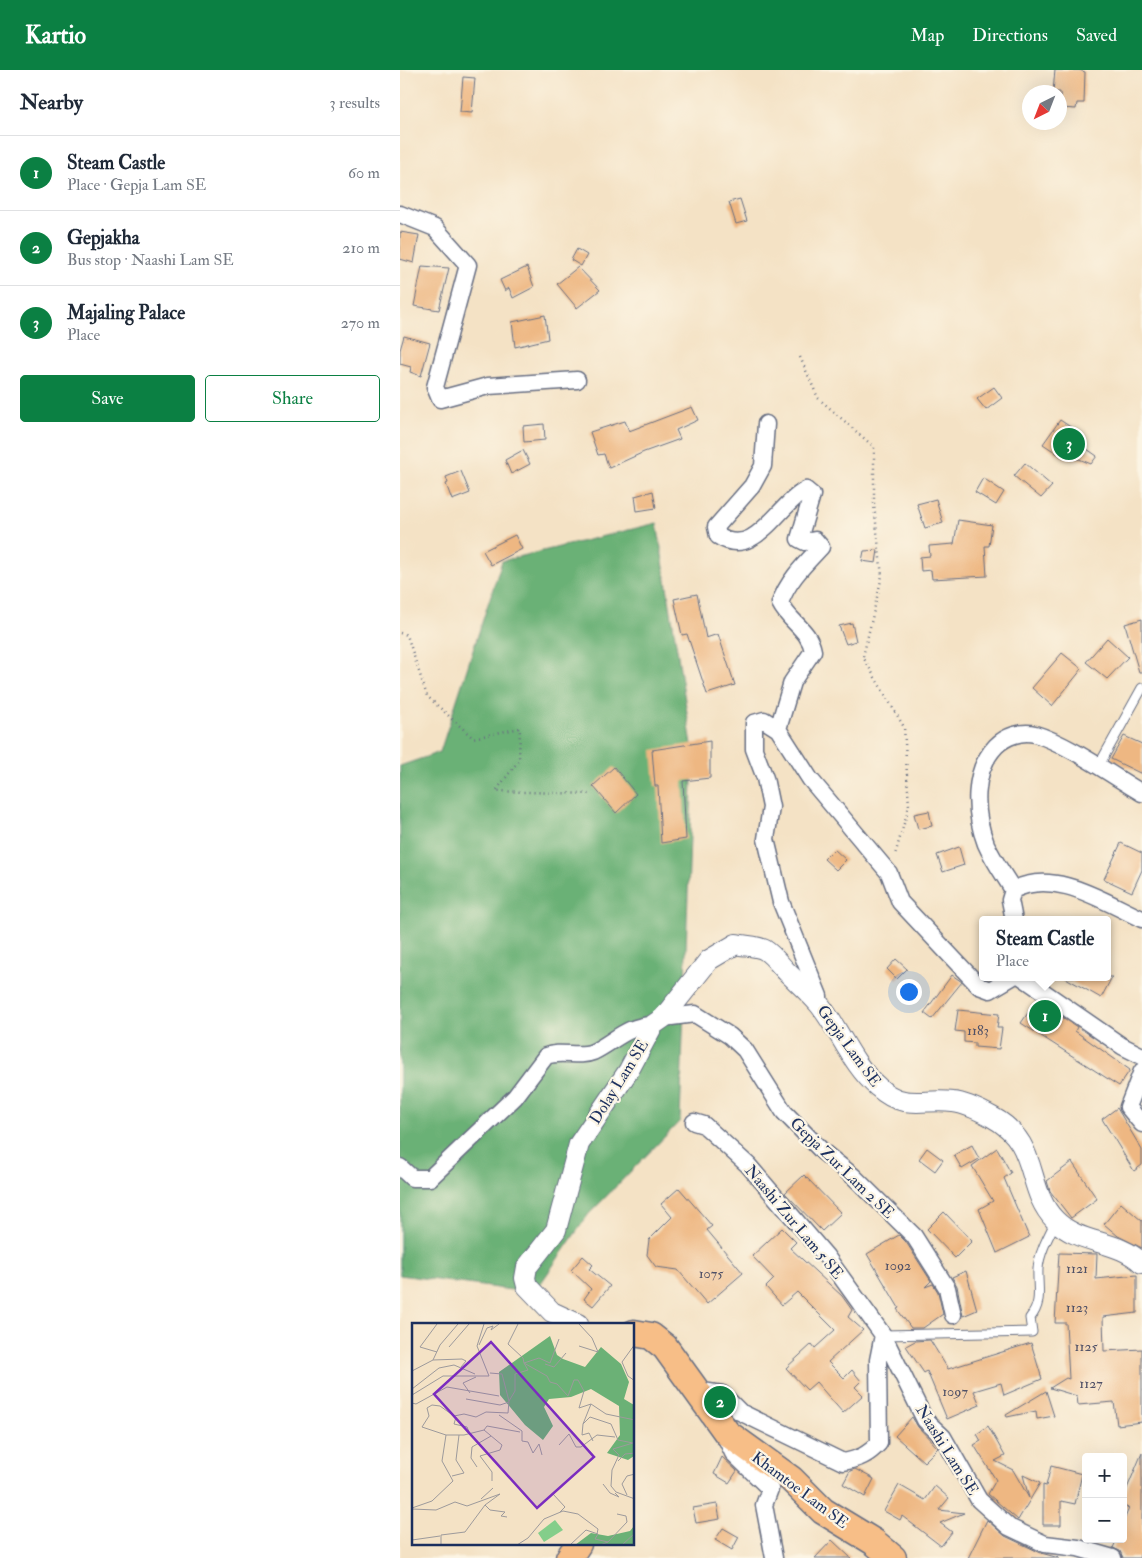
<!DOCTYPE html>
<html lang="en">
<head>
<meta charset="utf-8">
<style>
	:root { --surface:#fff; --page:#f2f2f3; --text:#1f2937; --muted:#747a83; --line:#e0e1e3; --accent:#0b8043 }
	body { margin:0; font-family:"IM FELL Double Pica",serif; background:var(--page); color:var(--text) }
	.controls { position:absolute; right:15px; bottom:15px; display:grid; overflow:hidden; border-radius:5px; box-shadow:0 5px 20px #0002 }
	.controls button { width:45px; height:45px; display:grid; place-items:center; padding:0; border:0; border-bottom:1px solid var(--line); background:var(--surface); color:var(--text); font:25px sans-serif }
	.compass { position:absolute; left:622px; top:15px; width:45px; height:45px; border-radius:50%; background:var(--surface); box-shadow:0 5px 20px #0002; rotate:222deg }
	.you { position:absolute; left:508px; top:921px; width:18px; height:18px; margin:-12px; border:4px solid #fff; border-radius:50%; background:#1a73e8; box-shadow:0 0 0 8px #1a73e833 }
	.badge { display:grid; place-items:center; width:32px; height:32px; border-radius:50%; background:var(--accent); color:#fff; font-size:16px; font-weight:700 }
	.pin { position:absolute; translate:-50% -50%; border:2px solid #fff; box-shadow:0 1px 5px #0006 }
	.popup { position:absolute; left:579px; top:846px; width:132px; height:65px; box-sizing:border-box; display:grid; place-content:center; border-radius:5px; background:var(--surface); filter:drop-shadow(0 1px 4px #0005); font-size:16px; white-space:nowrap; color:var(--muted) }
	.popup b { font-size:19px; color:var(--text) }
	.popup::after { content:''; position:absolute; left:50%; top:100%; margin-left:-10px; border:10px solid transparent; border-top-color:var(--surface) }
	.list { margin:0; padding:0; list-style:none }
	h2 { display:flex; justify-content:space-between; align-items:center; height:65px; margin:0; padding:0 20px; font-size:21px }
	h2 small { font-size:16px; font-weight:400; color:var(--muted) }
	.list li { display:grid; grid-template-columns:32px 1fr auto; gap:15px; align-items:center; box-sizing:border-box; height:75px; padding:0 20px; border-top:1px solid var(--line) }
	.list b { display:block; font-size:19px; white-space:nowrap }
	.list p { margin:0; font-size:16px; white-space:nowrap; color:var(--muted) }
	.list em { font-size:16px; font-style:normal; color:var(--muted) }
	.actions { display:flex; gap:10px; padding:15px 20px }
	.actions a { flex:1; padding:11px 0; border:1px solid var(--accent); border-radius:5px; text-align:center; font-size:18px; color:var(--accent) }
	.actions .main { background:var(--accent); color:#fff }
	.map { position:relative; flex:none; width:742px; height:1488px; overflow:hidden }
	header { display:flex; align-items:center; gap:30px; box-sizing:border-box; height:70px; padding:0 25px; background:var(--accent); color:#fff }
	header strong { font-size:24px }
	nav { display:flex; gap:28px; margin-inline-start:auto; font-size:18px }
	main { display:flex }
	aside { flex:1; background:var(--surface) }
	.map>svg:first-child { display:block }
	.forest { fill:#6bb176; stroke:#43706a }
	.building { fill:#eeb782 }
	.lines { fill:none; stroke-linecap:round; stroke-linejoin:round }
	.service-casing { stroke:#676e82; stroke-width:11 }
	.minor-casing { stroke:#676e82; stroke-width:19 }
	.tertiary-casing { stroke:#676e82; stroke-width:22 }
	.primary-casing { stroke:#676e82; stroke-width:29 }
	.path { stroke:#676e82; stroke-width:2.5; stroke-dasharray:1 4; stroke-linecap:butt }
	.service { stroke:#fff; stroke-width:9 }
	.minor { stroke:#fff; stroke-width:16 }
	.tertiary { stroke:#fff; stroke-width:20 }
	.primary { stroke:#f7be87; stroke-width:26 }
	.labels { text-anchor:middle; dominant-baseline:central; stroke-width:4.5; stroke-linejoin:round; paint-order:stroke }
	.number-label { font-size:14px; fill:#505167 }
	.street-label { font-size:16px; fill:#1b2f5e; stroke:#fcf5e5 }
	.inset-road { fill:none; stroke:#9d9a9c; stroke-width:1 }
	.view { fill:#7b2cbf; fill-opacity:0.15; stroke:#7b2cbf; stroke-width:2.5 }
	.inset-edge { fill:none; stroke:#1b2f5e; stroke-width:2.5 }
</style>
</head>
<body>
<header>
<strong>Kartio</strong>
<nav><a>Map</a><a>Directions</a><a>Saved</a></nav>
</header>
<main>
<aside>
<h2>Nearby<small>3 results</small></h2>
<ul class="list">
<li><span class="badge">1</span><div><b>Steam Castle</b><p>Place · Gepja Lam SE</p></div><em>60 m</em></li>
<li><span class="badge">2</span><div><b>Gepjakha</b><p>Bus stop · Naashi Lam SE</p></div><em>210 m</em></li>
<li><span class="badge">3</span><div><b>Majaling Palace</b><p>Place</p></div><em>270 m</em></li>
</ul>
<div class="actions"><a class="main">Save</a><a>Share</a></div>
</aside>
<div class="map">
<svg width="742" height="1488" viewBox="0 0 742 1488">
	<rect width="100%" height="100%" fill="#fcf5e5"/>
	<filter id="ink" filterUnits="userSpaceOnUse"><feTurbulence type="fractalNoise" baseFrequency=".02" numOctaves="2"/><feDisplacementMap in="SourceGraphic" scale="10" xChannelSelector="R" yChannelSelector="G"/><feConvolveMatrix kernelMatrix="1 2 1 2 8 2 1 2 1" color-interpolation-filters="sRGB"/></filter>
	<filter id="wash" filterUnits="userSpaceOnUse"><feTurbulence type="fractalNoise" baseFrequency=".0096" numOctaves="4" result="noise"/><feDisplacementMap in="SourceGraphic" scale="20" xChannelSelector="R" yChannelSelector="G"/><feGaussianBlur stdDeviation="1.12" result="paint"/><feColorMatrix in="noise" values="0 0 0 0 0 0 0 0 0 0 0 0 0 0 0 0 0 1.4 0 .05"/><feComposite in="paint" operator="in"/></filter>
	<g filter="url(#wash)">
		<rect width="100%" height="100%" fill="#f4e2c5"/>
		<path class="forest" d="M257,453L293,681L280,1051L188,1145L134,1223L0,1205V696L40,682L102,491Z"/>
		<g id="blocks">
			<path class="building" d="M655,0H679L685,2L684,33H677L676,39L661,38L660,22H653Z
				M63,7L75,8L72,43L60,42Z
				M340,129L347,151L336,154L329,132Z
				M0,162L19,165L14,193L0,189Z
				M177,179L187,185L181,196L171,190Z
				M22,196L49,198L39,240L14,236Z
				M127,197L134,217L113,228L109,218L105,221L100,210Z
				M178,197L200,220L177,238L157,214Z
				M145,245L148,269L115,277L112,252Z
				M4,266L30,273L21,306L10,302L11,297L0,294V280Z
				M594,317L602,328L586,340L577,329Z
				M292,337L298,350L276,360L280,369L244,382L209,398L204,384L198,385L190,362L225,351L229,361Z
				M660,350L681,364L687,379L697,386L691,394L679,389L664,388L643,374Z
				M144,354L145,370L124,372L123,356Z
				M123,380L130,394L111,404L105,390Z
				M625,393L652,416L641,428L614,406Z
				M61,401L70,423L52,430L46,414L48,413L46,407Z
				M583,408L604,422L596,435L575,422Z
				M253,421L256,438L237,441L235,426Z
				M536,429L543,453L525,458L517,434Z
				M558,450L592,455L589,476H585L587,506L532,509L531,500L521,501L520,487L530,486L529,476L554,474Z
				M115,465L122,479L91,495L83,481Z
				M478,480L476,493L462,491L464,481Z
				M297,524L306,568L318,564L335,615L307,624L287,564L282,565L274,529Z
				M742,549V602H739L725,554Z
				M452,553L456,571L446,574L439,556Z
				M707,568L728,587L707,609L686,592Z
				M662,583L682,599L652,636L632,618Z
				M724,666L742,674V704L711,689Z
				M310,671V708L283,711L286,769L261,773L258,716H255L252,680Z
				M214,697L236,724L216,743L193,716Z
				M529,741L532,756L518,759L514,744Z
				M721,773L742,783V800L732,822L704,809Z
				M559,777L564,795L543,802L537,785Z
				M434,779L446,790L436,800L424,789Z
				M496,889L507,899L497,909L487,899Z
				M552,905L562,912L532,949L524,943Z
				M664,907H712L701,928Z
				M637,930L677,957L675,961L730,1000L719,1016L621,953Z
				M558,940L599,944L597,958H602L599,979L575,977V973L564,972V962L555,961Z
				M717,1038L742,1080V1095L734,1101L702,1049Z
				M572,1075L579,1089L562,1099L554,1085Z
				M527,1078L543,1090L535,1101L519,1089Z
				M597,1078L611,1103L604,1108L629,1167L597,1183L579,1139L593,1131L572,1096Z
				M672,1092L697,1129L671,1148L650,1121L647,1111Z
				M404,1105L441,1143L422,1161L385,1123Z
				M279,1118L312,1156L307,1160L343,1203L307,1234L278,1200L256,1197L247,1185L249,1170L272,1147L261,1134Z
				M721,1133L742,1151V1178L718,1166L704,1154Z
				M544,1142L572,1171L555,1188L527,1159Z
				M382,1158L396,1172L390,1178L442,1226L452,1240L448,1247L463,1260L428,1292L444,1308L452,1300L461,1311L455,1317L463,1325L443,1343L416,1312L407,1320L386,1298L412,1274L415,1278L435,1260L397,1222L382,1235L366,1217L374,1209L352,1186Z
				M499,1165L506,1172L531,1211L525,1217L533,1214L538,1222L543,1244L523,1258H511L497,1239L499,1238L467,1184Z
				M659,1183L697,1184L696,1209L737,1205V1243L703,1247L704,1281L742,1279V1352L717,1355L714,1332L678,1335L677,1326L650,1318L666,1308L669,1309L666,1253H655Z
				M183,1186L193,1195L189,1199L210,1216L193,1236L184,1229L191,1219L171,1200Z
				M566,1201L577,1240L563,1246L557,1216L552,1207Z
				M530,1270L548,1299L631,1273L642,1309L604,1325L601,1313L574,1321L580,1335L547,1349L527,1301L524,1303L506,1276L515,1271Z
				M646,1321L654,1346L637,1349L636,1341L607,1347L606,1345Z
				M512,1347L518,1357L538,1378L524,1392L495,1366Z
				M588,1356L605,1386L595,1391L613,1400L629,1428L623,1405L640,1413L618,1450L588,1424L596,1410L574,1375L581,1371L577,1364Z
				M742,1383V1479L739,1488H723L720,1481L713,1478L717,1469H723V1453L729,1438L723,1436V1428Z
				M322,1387L337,1401L329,1413L314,1404Z
				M651,1396L682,1404L675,1434L661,1431V1455H643V1415L646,1416Z
				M455,1399L474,1409L465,1427L443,1414L450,1401Z
				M499,1415L525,1430L535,1416L549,1428L539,1440L564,1443L540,1453L552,1462L541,1476L502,1446L500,1450L484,1441Z
				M317,1434L320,1449L296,1453L293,1438Z
				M587,1450L605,1466L641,1483L659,1488H568Z
				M323,1458L339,1467L332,1480L315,1470Z
				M432,1470L451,1488H415Z"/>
		</g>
	</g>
	<g filter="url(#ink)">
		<use href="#blocks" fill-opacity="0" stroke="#676e82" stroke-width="1"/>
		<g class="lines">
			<g class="service-casing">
				<path id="service" d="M698,697L742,618
					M483,1265L632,1262L630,1248C643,1232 637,1218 638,1199C639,1183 649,1165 656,1151"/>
			</g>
			<g class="minor-casing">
				<path id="minor" d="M0,144L35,158L68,195L35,317L40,329L88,316L177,310
					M366,354L363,396L352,416L316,457L318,466C355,490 377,435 406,420L412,425L399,469L405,472L415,470L421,477C405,494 388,510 380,533C390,553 409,559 413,581L392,612L378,659
					M613,820C655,798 704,832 742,849
					M614,850L610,830L613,820C604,805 593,790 586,774C574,743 572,701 596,676C606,666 621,661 635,664C666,673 713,706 742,723
					M622,907L722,976L742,986
					M419,934V926L381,832L366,769L371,737L365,708L354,679V653L364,650L378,659L410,709L489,803L500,832L579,916L590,920L612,907
					M263,948L295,944L330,966L345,980L384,1042L423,1082L453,1106L514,1166L547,1218L553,1245
					M742,1001L728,1037L742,1054
					M294,1052L304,1055L348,1095L426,1186L483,1265L525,1350L543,1367L579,1430L609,1457L645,1474L678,1478L713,1488
					M0,1097L12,1108H30L115,1027L146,986C160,980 179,988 193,982C214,972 227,955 253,955
					M296,1320L322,1324L340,1342L443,1392C459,1389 468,1385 479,1373L478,1290L483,1265
					M326,1368L333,1383L370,1419L364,1435L374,1488"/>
			</g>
			<g class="tertiary-casing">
				<path id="tertiary" d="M178,1254L152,1242L127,1216L125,1208L127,1197L156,1160L179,1074L229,1000L253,955L263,948L309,890L336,874C344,876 358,876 365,880C373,885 380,895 387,902C397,912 409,922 419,934C440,960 452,995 478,1017C504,1041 523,1028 553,1032C564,1033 581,1041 592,1047C641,1073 624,1118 655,1150C679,1175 717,1169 742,1193"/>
			</g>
			<g class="primary-casing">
				<path id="primary" d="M234,1263L251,1266L265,1277L327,1363L391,1409L423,1441L474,1472L493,1488
					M169,1488L178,1474"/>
			</g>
			<path class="path" d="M400,287L418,328L474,377V435L482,506L463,587L504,657L509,736L495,785
				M0,563L7,565L27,626L73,668L120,658L119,690L96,721L189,724"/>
			<use href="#service" class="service"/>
			<use href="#minor" class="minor"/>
			<use href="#tertiary" class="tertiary"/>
			<use href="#primary" class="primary"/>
		</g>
	</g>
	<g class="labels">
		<g class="number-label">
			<text x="578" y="960">1183</text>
			<text x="498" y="1195">1092</text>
			<text x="677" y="1198">1121</text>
			<text x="311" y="1203">1075</text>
			<text x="677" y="1237">1123</text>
			<text x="686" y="1276">1125</text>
			<text x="691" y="1313">1127</text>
			<text x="555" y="1321">1097</text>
		</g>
		<g class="street-label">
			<text transform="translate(449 976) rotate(54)">Gepja Lam SE</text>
			<text transform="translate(219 1012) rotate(-58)">Dolay Lam SE</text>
			<text transform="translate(442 1098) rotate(44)">Gepja Zur Lam 2 SE</text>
			<text transform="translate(394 1152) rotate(50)">Naashi Zur Lam 5 SE</text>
			<text transform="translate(547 1380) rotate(58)">Naashi Lam SE</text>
			<text transform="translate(400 1420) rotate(37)">Khamtoe Lam SE</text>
		</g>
	</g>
	<g transform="translate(12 1253)">
		<rect width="222" height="222" fill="#f4e2c5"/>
		<path d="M143,197L151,207L132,219L126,210Z" fill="#84ce8a"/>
		<path d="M138,13L145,32L151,36L173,44L189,24L209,41L217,59L212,76L222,82V133L216,137L195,130L208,112L207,83L179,66L159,74L137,76L132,84L141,103L131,117L113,102L88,72L87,49ZM222,203V222H163L179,210L196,213L218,208Z" fill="#6bb176"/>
		<path class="inset-road" d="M106,1L96,21L111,35L112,40L127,35L138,40L147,16M223,21L210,39L216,53L223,58M67,22L75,5L81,3L79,7L87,1M167,23L186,29L180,15L167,1M37,24L57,1M25,29L8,24L25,1M21,37L50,36L54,38L49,44M133,41L142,44L154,30M0,48L21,37L28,22L46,1M78,50L90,51L97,78L96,90L74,89L64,94L52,91L42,93L28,83L20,82L15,85L17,93L10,104L34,112H52L72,107L75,103L108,109M0,66L27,45L42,42L63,51M58,70L51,60L64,54M0,72L31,53H77L65,23L72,1M54,76L88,82L97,79M97,78L103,68V51L116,47L112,40L135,53L138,59L145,61L156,73L162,57H166L172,68L167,85L179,81M0,80L4,81L35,64L87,73M179,81L171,101L178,94L199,101L206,117L221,120L201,126L207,132L200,147L199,163L204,169L223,176M179,81L194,91L223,97M87,92L110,108V118L116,119L121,130L127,121L130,132M44,94L42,101L55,104L57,109M171,101L170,112L177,110L181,118M72,107L90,122L88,127L68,133L80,149V158M147,122L157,111L164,124H169L185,112L203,114M206,138L213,131L223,130M65,144L59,135L60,124L79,113M40,153L52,150L44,137L47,112M191,161L198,170L207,174L203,170M141,171L153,184L148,189M215,172L210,161L215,153L223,151M69,176L81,165M73,182L78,187L93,189L89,193L95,194M0,185L20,178L41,158L30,138L34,112M0,186L24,187L43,179L55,183L88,171L73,182L53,209L29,212V222M0,217L28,213M105,222L116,215L132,196L151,188L166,191L186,206L185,211M158,222L174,207L186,211L183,216L196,219M188,222L196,219L215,199L214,193L205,191M210,222L223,210"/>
		<path class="view" d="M79,19L182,134L125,185L22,71Z"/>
		<rect width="222" height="222" class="inset-edge"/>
	</g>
</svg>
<div class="controls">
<button>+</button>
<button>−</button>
</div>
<svg class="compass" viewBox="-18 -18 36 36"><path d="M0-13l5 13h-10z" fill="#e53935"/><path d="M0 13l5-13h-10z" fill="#747a83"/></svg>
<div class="you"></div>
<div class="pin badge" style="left:645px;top:946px">1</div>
<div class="popup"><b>Steam Castle</b>Place</div>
<div class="pin badge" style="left:320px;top:1332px">2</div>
<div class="pin badge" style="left:669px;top:374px">3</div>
</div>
</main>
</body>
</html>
